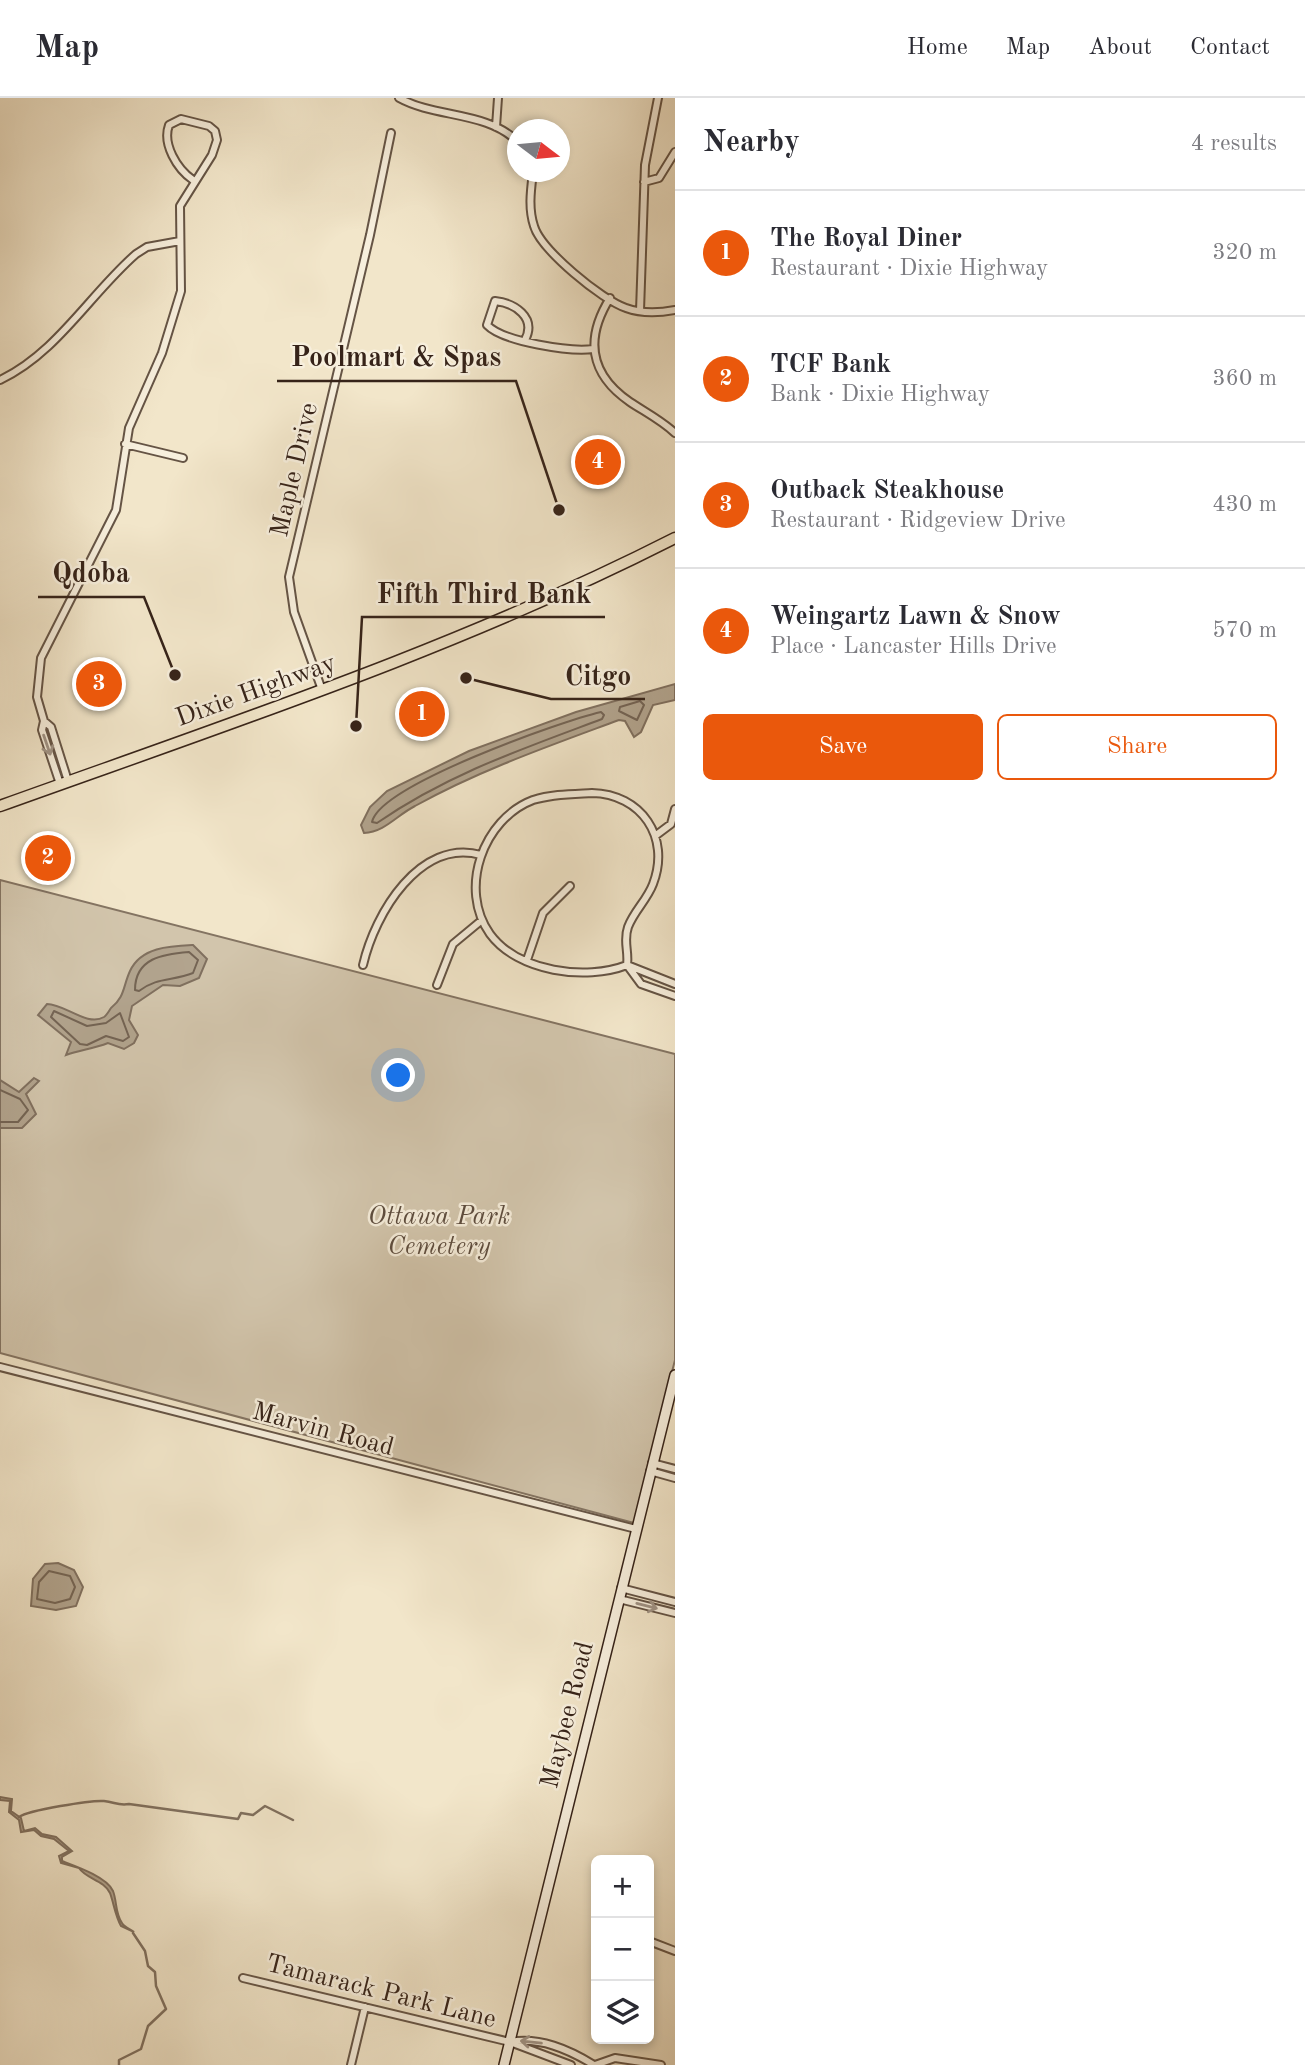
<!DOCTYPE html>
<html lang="en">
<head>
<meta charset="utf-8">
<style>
	:root { --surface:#fff; --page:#f7f7f7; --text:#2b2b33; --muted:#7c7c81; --line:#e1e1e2; --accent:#ea580c }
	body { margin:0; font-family:"Old Standard TT",serif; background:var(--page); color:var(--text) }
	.controls { position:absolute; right:21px; bottom:21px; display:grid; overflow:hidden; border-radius:10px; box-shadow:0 4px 10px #0003 }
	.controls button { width:63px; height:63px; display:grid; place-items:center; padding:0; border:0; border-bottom:2px solid var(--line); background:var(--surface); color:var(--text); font:35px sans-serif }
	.compass { position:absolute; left:507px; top:21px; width:63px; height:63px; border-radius:50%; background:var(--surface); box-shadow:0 4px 10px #0003; rotate:106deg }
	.you { position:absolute; left:399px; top:978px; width:24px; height:24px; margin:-18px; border:5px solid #fff; border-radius:50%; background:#1a73e8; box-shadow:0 0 0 10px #1a73e833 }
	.badge { display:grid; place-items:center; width:46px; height:46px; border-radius:50%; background:var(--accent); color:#fff; font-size:23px; font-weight:700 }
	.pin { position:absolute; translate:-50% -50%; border:4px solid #fff; box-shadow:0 2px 7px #0006 }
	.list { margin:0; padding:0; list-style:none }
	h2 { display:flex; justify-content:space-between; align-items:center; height:91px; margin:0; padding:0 28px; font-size:30px }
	h2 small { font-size:23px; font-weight:400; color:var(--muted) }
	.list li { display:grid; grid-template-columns:46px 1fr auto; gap:21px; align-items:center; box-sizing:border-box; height:126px; padding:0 28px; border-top:2px solid var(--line) }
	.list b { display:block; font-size:26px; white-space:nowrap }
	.list p { margin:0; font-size:23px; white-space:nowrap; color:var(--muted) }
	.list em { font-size:23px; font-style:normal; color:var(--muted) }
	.actions { display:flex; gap:14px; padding:21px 28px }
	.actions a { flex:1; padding:16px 0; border:2px solid var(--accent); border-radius:10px; text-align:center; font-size:24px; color:var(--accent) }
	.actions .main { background:var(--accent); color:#fff }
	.icon { flex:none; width:38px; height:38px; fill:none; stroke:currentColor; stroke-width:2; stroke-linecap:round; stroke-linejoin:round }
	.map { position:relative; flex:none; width:675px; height:1967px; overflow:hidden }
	header { display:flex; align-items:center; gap:42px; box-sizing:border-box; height:98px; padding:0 35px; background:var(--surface); border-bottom:2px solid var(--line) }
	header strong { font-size:33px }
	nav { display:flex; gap:38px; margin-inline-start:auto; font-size:24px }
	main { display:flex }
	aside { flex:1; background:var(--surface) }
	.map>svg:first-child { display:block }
	.green { fill:#d2c5ac; stroke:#847462; stroke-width:2 }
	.water { fill:#b2a48e; stroke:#80705f; stroke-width:2 }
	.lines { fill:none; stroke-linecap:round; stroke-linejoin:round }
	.shore { stroke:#746454; stroke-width:2 }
	.stream { stroke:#80705f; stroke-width:2.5 }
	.street-casing { stroke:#655445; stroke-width:10 }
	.secondary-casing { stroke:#362319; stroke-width:12 }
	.primary-casing { stroke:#362319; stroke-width:13 }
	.street { stroke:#f7efdd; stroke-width:6 }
	.secondary { stroke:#f7efdd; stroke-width:9 }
	.primary { stroke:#f2e6ca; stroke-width:10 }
	.oneway { stroke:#a09385 }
	.labels { text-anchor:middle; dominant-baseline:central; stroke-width:5; stroke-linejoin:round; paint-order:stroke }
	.street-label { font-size:26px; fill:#362319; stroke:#f7efdd }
	.park-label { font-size:26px; font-style:italic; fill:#5d4c3e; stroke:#f7efdd }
	.leader { fill:none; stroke:#362319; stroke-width:2.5 }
	.callout-dot { fill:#362319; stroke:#f7efdd; stroke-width:2.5 }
	.callout-label { font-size:28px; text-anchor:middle; font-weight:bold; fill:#362319; stroke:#f7efdd; stroke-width:5; stroke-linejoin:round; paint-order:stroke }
</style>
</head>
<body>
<header>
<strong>Map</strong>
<nav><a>Home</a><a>Map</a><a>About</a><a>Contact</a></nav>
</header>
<main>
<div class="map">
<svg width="675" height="1967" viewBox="0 0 675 1967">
	<rect width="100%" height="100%" fill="#f2e6ca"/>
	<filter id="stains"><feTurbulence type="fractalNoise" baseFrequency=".00286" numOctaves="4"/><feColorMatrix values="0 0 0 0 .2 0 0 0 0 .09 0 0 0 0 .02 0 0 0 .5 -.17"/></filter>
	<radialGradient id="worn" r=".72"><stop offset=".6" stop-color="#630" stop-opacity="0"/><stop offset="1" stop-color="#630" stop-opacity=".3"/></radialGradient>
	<path class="green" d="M0,782L675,956V1262L634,1425L0,1255Z"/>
	<path class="water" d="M675,586V602L653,607L641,634L634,639L625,623L619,622C549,648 480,672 415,708C397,717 385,734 364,735L361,727L370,709L387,693L469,653L576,614Z
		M193,847L207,861L199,880L180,888L163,887L132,908L129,922L138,937L134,945L124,951L108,945C93,951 80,952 66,957L71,944L38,917L47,906C65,906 87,929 104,919C107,917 109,913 111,910C125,899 123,888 130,873C141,849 170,848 193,847Z
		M34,980L39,983L26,996L36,1016L22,1030H0V982L19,994Z
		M58,1465L74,1472L83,1489L76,1508L56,1512L31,1508L33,1481L45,1466Z
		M0,1699L12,1701L11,1713L21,1720L24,1733L35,1730L42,1736L56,1739L72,1753L62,1759V1763C75,1768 107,1779 113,1793C117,1803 115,1815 122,1825C125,1830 131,1831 134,1834L121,1828C115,1817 114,1806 110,1795C104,1782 86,1781 79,1770L61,1765L59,1758L69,1753L54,1741L41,1738L34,1732L21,1734L19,1722L9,1714L10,1703L0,1702Z"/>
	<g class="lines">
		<path class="shore" d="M640,603L644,607L637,622L619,613L620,609Z
			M601,614L604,617L602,621C522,651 448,676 377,725L372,724C380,687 562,623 601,614Z
			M189,854L198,862L193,875C173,883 157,879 139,893L135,892C135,860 163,856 189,854Z
			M54,913L87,928L106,925L120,915L129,939L123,943L106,938L87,947L80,946L51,919Z
			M0,992L20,1001L28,1012L18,1024H0
			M49,1473L70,1478L75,1489L70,1501L55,1505L37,1501L39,1484Z"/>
		<path class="stream" d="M19,1719C29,1712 91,1702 104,1703C115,1704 118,1708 129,1706L238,1721L241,1715L253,1717L265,1708L293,1722
			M119,1967V1962L141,1951L148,1928L166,1911L156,1888L155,1874L148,1868L145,1853L133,1835"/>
		<g class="street-casing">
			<path id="street" d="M399,0C435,20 486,13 517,43
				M496,29L498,0
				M533,74C531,91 528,110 534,128C541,152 602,202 626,210C642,216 659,215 675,212
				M644,84L659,80L675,54
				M610,200C585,240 589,276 630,304C645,314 661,322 675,335
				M640,213L645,67L658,0
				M525,242C537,219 514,205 495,203L487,227C503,244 571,254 593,251
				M0,282C57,255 90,196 136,156L147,149L180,143
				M125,346L183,360
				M322,592L294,514L289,479L370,137L391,35
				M44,623L37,599L41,560L116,412L129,330L162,255L181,193L180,108L212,57L217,42L215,33L209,28L181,21L169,27C162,46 177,71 193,82
				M60,686L42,632L44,623L51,629L68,683
				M592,695C641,696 671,739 653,786C647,802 634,813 628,829C623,843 629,853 627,867C586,883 518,874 490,836C458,791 483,721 533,702C552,696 573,696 592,695Z
				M655,738L671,726L675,711
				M527,862L543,815L570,788
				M363,867C375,815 420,740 481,757
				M675,886L627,867L641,886L675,898
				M437,887L453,846L482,822
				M0,1269L636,1431
				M652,1365L675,1371
				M650,1373L675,1380
				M621,1490L675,1504
				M619,1501L675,1515
				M649,1843L675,1853
				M243,1880L510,1944
				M351,1967L365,1909
				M571,1967L510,1944C540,1939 568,1951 594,1967
				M595,1967L615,1960L661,1967"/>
		</g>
		<g class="secondary-casing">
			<path id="secondary" d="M504,1967L675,1277"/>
		</g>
		<g class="primary-casing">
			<path id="primary" d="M0,708C228,626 459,550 675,440"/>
		</g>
		<use href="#street" class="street"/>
		<use href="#secondary" class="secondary"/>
		<use href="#primary" class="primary"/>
	</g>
	<defs><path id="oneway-shaft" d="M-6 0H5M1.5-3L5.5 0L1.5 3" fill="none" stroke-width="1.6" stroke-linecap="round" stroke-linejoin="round" transform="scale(1.75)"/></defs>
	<g class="oneway">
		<use href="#oneway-shaft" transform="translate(47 647) rotate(71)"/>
		<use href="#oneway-shaft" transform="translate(647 1508) rotate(14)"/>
		<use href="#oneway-shaft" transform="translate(531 1944) rotate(-174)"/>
	</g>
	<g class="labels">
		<g class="street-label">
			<text transform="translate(295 372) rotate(-77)">Maple Drive</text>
			<text transform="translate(256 593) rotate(-20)">Dixie Highway</text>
			<text transform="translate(323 1332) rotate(15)">Marvin Road</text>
			<text transform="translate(568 1617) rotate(-76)">Maybee Road</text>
			<text transform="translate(381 1894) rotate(14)">Tamarack Park Lane</text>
		</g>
		<g class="park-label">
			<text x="439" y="1119">Ottawa Park<tspan x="439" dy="30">Cemetery</tspan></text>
		</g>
	</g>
	<path class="leader" d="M559 412L516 283H277M175 577L144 499H38M356 628L362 519H605M466 580L551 601H645"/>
	<g class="callout-dot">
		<circle cx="559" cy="412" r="7"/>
		<circle cx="175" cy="577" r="7"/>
		<circle cx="356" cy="628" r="7"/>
		<circle cx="466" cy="580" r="7"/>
	</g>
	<g class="callout-label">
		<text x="396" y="268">Poolmart &amp; Spas</text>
		<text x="91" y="484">Qdoba</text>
		<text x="484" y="505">Fifth Third Bank</text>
		<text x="598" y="587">Citgo</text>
	</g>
	<rect width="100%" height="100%" filter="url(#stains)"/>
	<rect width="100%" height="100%" fill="url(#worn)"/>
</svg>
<div class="controls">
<button>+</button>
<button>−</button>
<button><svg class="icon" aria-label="layers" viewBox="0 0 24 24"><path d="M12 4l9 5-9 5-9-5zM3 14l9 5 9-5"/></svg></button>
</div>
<svg class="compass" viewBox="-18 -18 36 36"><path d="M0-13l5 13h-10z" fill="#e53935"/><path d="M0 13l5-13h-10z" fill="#7c7c81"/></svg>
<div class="you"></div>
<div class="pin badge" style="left:422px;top:616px">1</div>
<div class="pin badge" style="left:48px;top:760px">2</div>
<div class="pin badge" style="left:99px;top:586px">3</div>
<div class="pin badge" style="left:598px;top:364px">4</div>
</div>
<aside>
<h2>Nearby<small>4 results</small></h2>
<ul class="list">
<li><span class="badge">1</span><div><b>The Royal Diner</b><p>Restaurant · Dixie Highway</p></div><em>320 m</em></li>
<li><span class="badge">2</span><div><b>TCF Bank</b><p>Bank · Dixie Highway</p></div><em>360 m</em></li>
<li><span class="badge">3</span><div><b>Outback Steakhouse</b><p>Restaurant · Ridgeview Drive</p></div><em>430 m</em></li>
<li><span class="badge">4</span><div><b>Weingartz Lawn &amp; Snow</b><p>Place · Lancaster Hills Drive</p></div><em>570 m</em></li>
</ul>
<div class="actions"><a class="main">Save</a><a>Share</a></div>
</aside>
</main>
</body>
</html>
